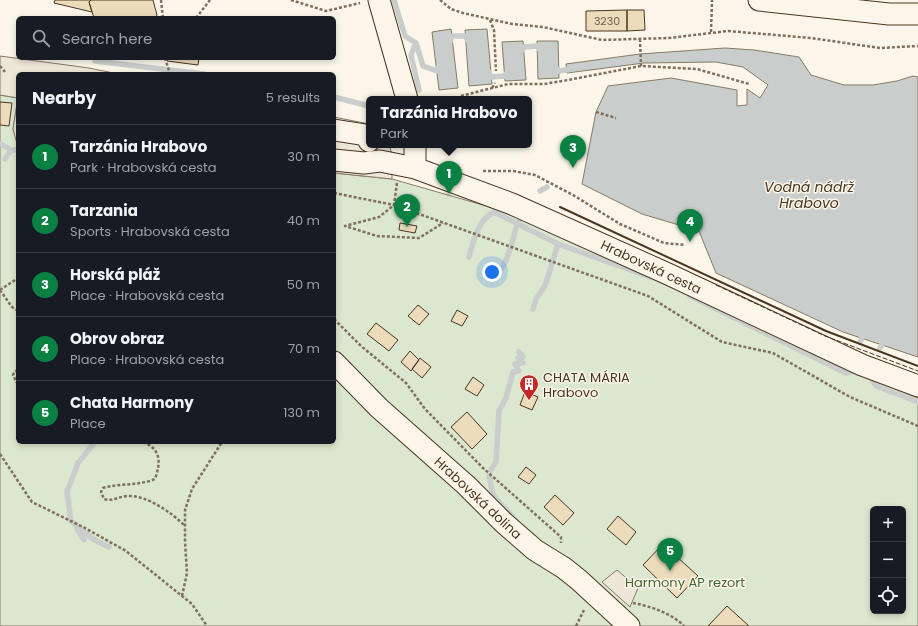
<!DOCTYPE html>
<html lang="en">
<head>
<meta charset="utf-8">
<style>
	:root { --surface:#171b24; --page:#20242c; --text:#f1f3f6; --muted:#9ea1a6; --line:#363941; --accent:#0b8043 }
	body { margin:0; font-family:Poppins,sans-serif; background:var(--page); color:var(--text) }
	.controls { position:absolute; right:12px; bottom:12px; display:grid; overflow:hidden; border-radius:6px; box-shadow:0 2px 6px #0003 }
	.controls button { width:36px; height:36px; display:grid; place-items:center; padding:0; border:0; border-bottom:1px solid var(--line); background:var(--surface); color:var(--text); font:20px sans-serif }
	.you { position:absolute; left:492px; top:272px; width:14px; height:14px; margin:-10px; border:3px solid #fff; border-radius:50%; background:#1a73e8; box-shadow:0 0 0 6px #1a73e833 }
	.badge { display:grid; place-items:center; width:26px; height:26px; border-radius:50%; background:var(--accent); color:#fff; font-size:13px; font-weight:700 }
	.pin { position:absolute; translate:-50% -33px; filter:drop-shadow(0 1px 2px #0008) }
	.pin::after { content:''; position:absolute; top:21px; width:14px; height:12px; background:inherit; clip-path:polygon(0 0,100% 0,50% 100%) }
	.popup { position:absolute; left:366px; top:96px; width:166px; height:52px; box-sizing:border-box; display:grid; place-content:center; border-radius:6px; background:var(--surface); filter:drop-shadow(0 1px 3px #0005); font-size:13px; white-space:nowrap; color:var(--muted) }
	.popup b { font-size:15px; color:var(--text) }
	.popup::after { content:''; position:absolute; left:50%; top:100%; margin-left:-8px; border:8px solid transparent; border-top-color:var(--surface) }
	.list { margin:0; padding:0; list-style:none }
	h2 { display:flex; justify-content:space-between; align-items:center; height:52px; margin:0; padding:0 16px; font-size:17px }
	h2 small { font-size:13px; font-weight:400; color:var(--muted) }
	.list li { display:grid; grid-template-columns:26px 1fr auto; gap:12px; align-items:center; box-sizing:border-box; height:64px; padding:0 16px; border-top:1px solid var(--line) }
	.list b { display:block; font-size:15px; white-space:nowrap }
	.list p { margin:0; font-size:13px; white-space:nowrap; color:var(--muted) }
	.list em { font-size:13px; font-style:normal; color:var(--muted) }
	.icon { flex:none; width:22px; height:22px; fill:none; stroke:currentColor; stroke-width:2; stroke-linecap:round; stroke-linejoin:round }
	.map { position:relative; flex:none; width:918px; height:626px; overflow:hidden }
	.search { position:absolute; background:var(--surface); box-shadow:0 2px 6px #0003; left:16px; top:16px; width:320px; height:44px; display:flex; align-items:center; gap:10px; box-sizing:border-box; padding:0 14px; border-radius:6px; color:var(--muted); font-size:15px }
	.panel { position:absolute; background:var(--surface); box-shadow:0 2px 6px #0003; left:16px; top:72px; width:320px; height:372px; border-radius:6px }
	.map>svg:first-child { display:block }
	.green { fill:#dce7d0; stroke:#887966; fill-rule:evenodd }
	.parking { fill:#ede7d9; stroke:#887966 }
	.water { fill:#c9cecd; stroke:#887966 }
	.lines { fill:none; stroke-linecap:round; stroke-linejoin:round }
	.stream { stroke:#c9cecd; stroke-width:5.5 }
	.building { fill:#ecdcbc; stroke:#4a3520 }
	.minor-casing { stroke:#4a3520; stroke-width:23 }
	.path { stroke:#7f6f5c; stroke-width:2.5; stroke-dasharray:3 2; stroke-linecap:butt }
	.minor { stroke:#fbf6e9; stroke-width:21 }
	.fence { stroke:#4a3520; stroke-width:1; stroke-dasharray:5 2; stroke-linecap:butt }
	.wall { stroke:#4a3520; stroke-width:2 }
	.labels { text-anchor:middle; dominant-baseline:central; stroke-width:3; stroke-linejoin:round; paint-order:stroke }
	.number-label { font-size:11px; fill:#725f47 }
	.street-label { font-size:13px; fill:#4a3520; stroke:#fbf6e9 }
	.poi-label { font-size:13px; fill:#4a3520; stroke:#fbf6e9; text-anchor:start }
	.park-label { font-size:13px; fill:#436837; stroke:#fbf6e9 }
	.water-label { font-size:14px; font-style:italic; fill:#4a3520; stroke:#fbf6e9 }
</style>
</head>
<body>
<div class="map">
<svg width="918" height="626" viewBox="0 0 918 626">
	<rect width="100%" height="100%" fill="#fbf6e9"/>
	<path class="green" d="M0,95L18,98L13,129L18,144V442H334V173L392,179L511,213L656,277L835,363L918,398V626H0ZM873,509H903V611H873Z"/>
	<path class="parking" d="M0,56L89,68L118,74H18V144H17L13,129L18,98L0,95Z
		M334,117L369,124V145H389L392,154V179L334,173Z
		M617,570L638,588L630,607L602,582Z"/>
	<path class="water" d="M451,29L458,88L439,90L432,32Z
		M487,29L492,84L469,86L465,30Z
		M523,41L526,80L505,81L502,42Z
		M537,41H558L559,78L538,79Z
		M725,48L754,50L799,57L811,75L844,85H873L897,81L913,76L918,77V357L843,332L716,273L699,231L642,214L582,184L596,112L608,86L671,78L737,90V106L747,105V89L760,98L768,85L743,67L716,62L644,63L567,73L566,64L640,54Z"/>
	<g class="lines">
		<path class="stream" d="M394,0L405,36L416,43
			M450,42L452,36H465L469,42
			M520,53L524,47L537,46L541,51
			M95,61L204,74
			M555,67L559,71L572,69
			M488,71L491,77L505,76L509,70
			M419,90L411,55L416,43L423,66L437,71L440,64
			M334,97L369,106
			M1,144L11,150
			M5,159L11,150H18
			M540,191L547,187
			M469,257C474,240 477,221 494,212L558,244L650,277
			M502,268C511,255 512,234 520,219
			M690,296L846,373L850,372
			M533,309L536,299L545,286L558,244
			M860,342L862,338
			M880,348L882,345
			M872,380L876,386L918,402
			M95,442L78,463L67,492L71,521L93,539L109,547
			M491,470L496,462L499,411L506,398L513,372L519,371L515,364L523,363L518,358L523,357L519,352
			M489,476L493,495L518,523
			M77,529L84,540"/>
	</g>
	<path class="building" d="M55,0H91L89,2L92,12L54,3Z
		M91,0H153L157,15L155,18H94L89,2Z
		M627,10H644L645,30L627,31Z
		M627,10V31H586V11Z
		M167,58H199L198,65L167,61Z
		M0,102L12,103L9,126L0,125Z
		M400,223L417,226L415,233L399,230Z
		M418,305L429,314L419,325L408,316Z
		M457,310L468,316L462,326L451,321Z
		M376,323L398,340L389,351L367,334Z
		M410,351L419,360L411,371L401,362Z
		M420,358L431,367L422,378L412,369Z
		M473,377L484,385L477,396L465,389Z
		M525,392L538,397L532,410L520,405Z
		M467,412L487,434L472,449L451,427Z
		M526,467L536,475L529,484L518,477Z
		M555,495L574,513L563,525L544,507Z
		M618,516L636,532L626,545L607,529Z
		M663,544L698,576L677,598L643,565Z
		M727,606L749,626H708Z"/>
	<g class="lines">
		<g class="minor-casing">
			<path id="minor" d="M379,0L407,99
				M759,0L889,14H918
				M334,130L366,135L369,141
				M415,145V168
				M334,160L364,163L380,161L415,168L512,204L668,274L862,365L918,386
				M334,362L379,408L466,485L504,523L535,550L564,568L579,580L629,626"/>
		</g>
		<path class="path" d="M161,0L163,18
			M291,0L326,11L360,3
			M440,0L451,9L463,13L512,24L543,27L602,40L669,38L728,31L811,38L880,48L918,46
			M196,18L210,0
			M490,20L494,30L496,71
			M711,32L712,0
			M640,39L641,66
			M165,58L170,74
			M0,66L5,72
			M492,88L495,83
			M457,99L461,96L508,84H544L568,80L641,66L697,69L749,84
			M596,112L616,118
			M483,171H513L535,175L573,195L620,224L664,243L685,245
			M397,183L394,205L379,217L345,226L377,236L419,238L443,223
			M334,193L394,205L648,296L722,342L773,353L850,397L918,426
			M0,290L12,307L18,311
			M0,290L18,278
			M334,319L361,346L406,383L425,409L483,468L561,537V543
			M18,371H15L13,375L18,385
			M143,442C161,449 161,462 155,479C139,486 120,483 103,488L101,492L104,499C113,502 119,496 128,496C147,495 172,513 185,526
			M0,454L32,502L85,528L126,551L192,604L207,626
			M182,596L187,573L185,542V510L192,489L222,442
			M633,603C650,606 671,613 684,626
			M576,626L584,610"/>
		<use href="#minor" class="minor"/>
		<path class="fence" d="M716,285L825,336L918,371"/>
		<path class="wall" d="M560,207L826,331L918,366"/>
	</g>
	<defs>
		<g id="building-pin" transform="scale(1)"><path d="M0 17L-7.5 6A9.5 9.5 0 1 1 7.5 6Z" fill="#c62828" stroke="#fbf6e9"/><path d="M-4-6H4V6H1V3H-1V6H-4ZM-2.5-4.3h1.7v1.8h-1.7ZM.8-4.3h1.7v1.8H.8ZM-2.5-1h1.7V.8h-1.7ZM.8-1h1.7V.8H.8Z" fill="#fff"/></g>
	</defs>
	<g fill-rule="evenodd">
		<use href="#building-pin" x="529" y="384"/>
	</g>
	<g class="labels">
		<g class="number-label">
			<text x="607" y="21">3230</text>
		</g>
		<g class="street-label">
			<text transform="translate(651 267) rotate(25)">Hrabovská cesta</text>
			<text transform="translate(478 498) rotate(43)">Hrabovská dolina</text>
		</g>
		<g class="poi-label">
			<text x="543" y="377">CHATA MÁRIA<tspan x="543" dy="15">Hrabovo</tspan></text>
		</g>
		<g class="park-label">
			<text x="685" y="582">Harmony AP rezort</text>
		</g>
		<g class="water-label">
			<text x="809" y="187">Vodná nádrž<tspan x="809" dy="16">Hrabovo</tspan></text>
		</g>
	</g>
</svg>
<div class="controls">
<button>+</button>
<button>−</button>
<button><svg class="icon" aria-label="locate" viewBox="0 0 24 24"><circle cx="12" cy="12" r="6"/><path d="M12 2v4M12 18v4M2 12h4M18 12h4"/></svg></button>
</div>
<div class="you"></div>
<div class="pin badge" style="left:449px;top:194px">1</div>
<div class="popup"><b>Tarzánia Hrabovo</b>Park</div>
<div class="pin badge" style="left:407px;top:227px">2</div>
<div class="pin badge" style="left:573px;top:168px">3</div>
<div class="pin badge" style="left:690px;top:242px">4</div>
<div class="pin badge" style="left:670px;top:571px">5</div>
<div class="search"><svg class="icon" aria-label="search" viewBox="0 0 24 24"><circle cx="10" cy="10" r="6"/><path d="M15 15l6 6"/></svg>Search here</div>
<section class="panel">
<h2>Nearby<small>5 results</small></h2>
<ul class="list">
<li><span class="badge">1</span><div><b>Tarzánia Hrabovo</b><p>Park · Hrabovská cesta</p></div><em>30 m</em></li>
<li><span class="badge">2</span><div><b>Tarzania</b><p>Sports · Hrabovská cesta</p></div><em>40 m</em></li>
<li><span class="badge">3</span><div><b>Horská pláž</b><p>Place · Hrabovská cesta</p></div><em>50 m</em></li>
<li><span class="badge">4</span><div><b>Obrov obraz</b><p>Place · Hrabovská cesta</p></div><em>70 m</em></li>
<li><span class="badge">5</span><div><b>Chata Harmony</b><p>Place</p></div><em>130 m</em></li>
</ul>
</section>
</div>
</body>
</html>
